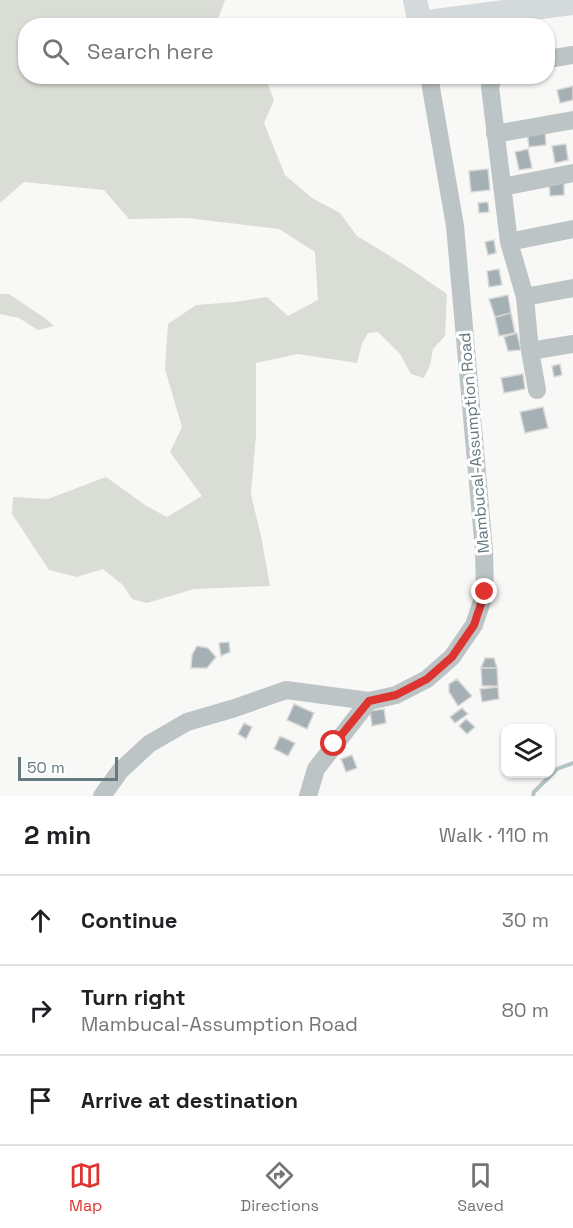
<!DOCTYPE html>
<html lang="en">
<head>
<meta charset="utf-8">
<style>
	:root { --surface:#fff; --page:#f6f6f6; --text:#202124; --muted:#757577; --line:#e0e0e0; --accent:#dd3430 }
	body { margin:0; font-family:"Space Grotesk",sans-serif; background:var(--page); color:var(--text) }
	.controls { position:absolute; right:18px; bottom:18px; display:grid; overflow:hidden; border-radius:12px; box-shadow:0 2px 4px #0004 }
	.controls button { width:54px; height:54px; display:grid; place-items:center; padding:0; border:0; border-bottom:2px solid var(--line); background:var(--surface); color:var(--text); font:30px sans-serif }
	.scale { position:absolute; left:18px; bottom:15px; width:100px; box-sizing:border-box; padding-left:6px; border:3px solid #647a7f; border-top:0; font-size:16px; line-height:21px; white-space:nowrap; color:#647a7f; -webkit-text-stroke:4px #fff; paint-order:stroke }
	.stop { position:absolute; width:18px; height:18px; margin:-14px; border:4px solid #dd3430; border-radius:50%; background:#fff }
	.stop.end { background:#dd3430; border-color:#fff; box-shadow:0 2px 6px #0008 }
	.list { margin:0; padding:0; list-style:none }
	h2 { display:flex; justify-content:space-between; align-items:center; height:78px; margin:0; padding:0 24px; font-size:26px }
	h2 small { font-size:20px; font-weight:400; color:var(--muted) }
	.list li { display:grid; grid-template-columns:39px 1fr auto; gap:18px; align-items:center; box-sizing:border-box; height:90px; padding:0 24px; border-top:2px solid var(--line) }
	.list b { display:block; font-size:22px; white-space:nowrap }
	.list p { margin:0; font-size:20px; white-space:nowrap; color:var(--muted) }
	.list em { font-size:20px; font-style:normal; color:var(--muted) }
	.icon { flex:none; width:33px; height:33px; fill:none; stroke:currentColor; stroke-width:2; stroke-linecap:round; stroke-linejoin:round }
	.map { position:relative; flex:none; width:573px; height:796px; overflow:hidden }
	.search { position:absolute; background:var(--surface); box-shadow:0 2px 4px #0004; left:18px; right:18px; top:18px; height:66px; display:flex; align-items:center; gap:15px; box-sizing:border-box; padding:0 21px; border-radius:24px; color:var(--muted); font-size:22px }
	.sheet { height:348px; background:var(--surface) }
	nav { display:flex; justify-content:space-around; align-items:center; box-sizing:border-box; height:84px; border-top:2px solid var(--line); background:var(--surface); font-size:16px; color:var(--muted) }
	nav a { display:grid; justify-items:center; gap:3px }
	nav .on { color:var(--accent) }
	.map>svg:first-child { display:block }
	.green { fill:#d9ddd5 }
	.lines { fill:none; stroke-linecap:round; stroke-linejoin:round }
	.stream { stroke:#b4c4c6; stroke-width:4 }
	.building { fill:#a4b0b3; stroke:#dad9d8; stroke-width:1.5 }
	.minor { stroke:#bdc4c5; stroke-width:18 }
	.major { stroke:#d4d9db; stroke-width:24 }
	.route { stroke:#dd3430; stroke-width:8 }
	.labels { text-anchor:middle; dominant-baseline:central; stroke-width:6; stroke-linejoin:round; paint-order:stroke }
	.street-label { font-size:16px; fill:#647a7f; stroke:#fff }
</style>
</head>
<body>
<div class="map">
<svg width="573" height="796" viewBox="0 0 573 796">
	<rect width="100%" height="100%" fill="#f8f8f6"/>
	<path class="green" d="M0,0H225L216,25L26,26V76L265,77L274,100L264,123L285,175L312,198L340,213L357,236L403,264L447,294L445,336L433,349L430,365L424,378L411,374L400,354L378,332L368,333L362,344L357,363L298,354L256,363V435L251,494L262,541L270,586L194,589L147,603L132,599L123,585L103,569L77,577L49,570L12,514L13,497L48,499L106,477L145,505L167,517L202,496L170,452L182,427L165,369L168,324L196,305L235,302L267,297L288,316L318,300L315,252L279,229L187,218L129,219L104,190L24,182L0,203Z
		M0,294H9L46,319L54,326L38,330L19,318L0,314Z"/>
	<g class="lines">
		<path class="stream" d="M533,796L534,792L557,769L573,763"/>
	</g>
	<path class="building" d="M573,86V100L560,103L557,90Z
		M545,129L546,145L529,147L527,130Z
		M566,144L568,160L555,163L552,146Z
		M528,149L532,168L519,170L515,152Z
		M488,169L490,190L471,192L469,171Z
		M549,182H564V195L550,196Z
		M488,202L489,212L479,213L478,203Z
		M494,240L496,253L488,255L485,242Z
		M499,269L502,285L489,287L487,271Z
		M508,295L511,313L495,317L489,299Z
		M511,313L515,333L499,336L495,317Z
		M517,333L521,350L508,351L504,337Z
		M560,364L562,375L554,377L552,366Z
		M523,374L525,389L504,393L501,378Z
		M543,407L548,428L525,433L520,412Z
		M229,642L230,652L221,656L219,643Z
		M197,646L208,648L216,657L207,668H191L192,655Z
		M485,658H494L497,668H481Z
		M481,668H497L498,686H482Z
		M457,679L472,696L458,706L449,692V684Z
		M498,687L499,699L482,702L480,689Z
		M294,704L314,713L307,729L287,720Z
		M462,708L468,714L455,723L450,717Z
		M384,709L386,723L372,726L370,711Z
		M466,719L475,727L467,734L459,726Z
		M244,723L252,727L246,739L238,734Z
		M280,736L295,743L288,756L274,749Z
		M352,755L357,768L346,772L341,759Z"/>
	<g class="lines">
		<path class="minor" d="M548,59L573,55
			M494,76L490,87L509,242L525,297L530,351L537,390
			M495,134L573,120
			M502,187L573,173
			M509,242L573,229
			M525,297L573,288
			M530,351L573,344
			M102,796L120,771L149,744L187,722L235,708L286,690L369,701L396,695L427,679L452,657L474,625L485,592L484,551L455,226L429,76
			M308,796L316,769L369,701"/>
		<path class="major" d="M415,0L420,23L573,3"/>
	</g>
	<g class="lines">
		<path class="route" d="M334,744L369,701L396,695L427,679L452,657L474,625L485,592"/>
	</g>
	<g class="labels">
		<g class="street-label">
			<text transform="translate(474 443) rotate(-95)">Mambucal-Assumption Road</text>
		</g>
	</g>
</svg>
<div class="controls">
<button><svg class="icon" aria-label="layers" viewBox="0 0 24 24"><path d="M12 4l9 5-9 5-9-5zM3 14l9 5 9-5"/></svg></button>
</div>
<div class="scale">50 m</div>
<div class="stop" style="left:334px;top:744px"></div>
<div class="stop end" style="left:485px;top:592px"></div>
<div class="search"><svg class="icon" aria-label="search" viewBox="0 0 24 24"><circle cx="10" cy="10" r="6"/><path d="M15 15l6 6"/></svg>Search here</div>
</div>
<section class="sheet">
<h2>2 min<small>Walk · 110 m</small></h2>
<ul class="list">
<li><svg class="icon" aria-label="ahead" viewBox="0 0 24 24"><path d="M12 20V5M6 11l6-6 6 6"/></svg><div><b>Continue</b></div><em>30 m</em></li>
<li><svg class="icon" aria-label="right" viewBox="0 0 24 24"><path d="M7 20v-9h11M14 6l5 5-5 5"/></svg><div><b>Turn right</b><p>Mambucal-Assumption Road</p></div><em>80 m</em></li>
<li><svg class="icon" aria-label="arrive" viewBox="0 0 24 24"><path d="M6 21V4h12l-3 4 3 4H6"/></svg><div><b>Arrive at destination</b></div></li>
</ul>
</section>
<nav>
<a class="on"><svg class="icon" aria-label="map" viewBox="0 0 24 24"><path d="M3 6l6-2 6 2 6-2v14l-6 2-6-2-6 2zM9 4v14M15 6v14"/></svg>Map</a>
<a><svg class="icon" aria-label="directions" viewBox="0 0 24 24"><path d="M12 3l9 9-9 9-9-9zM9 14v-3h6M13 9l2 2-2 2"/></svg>Directions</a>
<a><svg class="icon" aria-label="saved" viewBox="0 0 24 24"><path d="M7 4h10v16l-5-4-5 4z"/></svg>Saved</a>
</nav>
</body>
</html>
